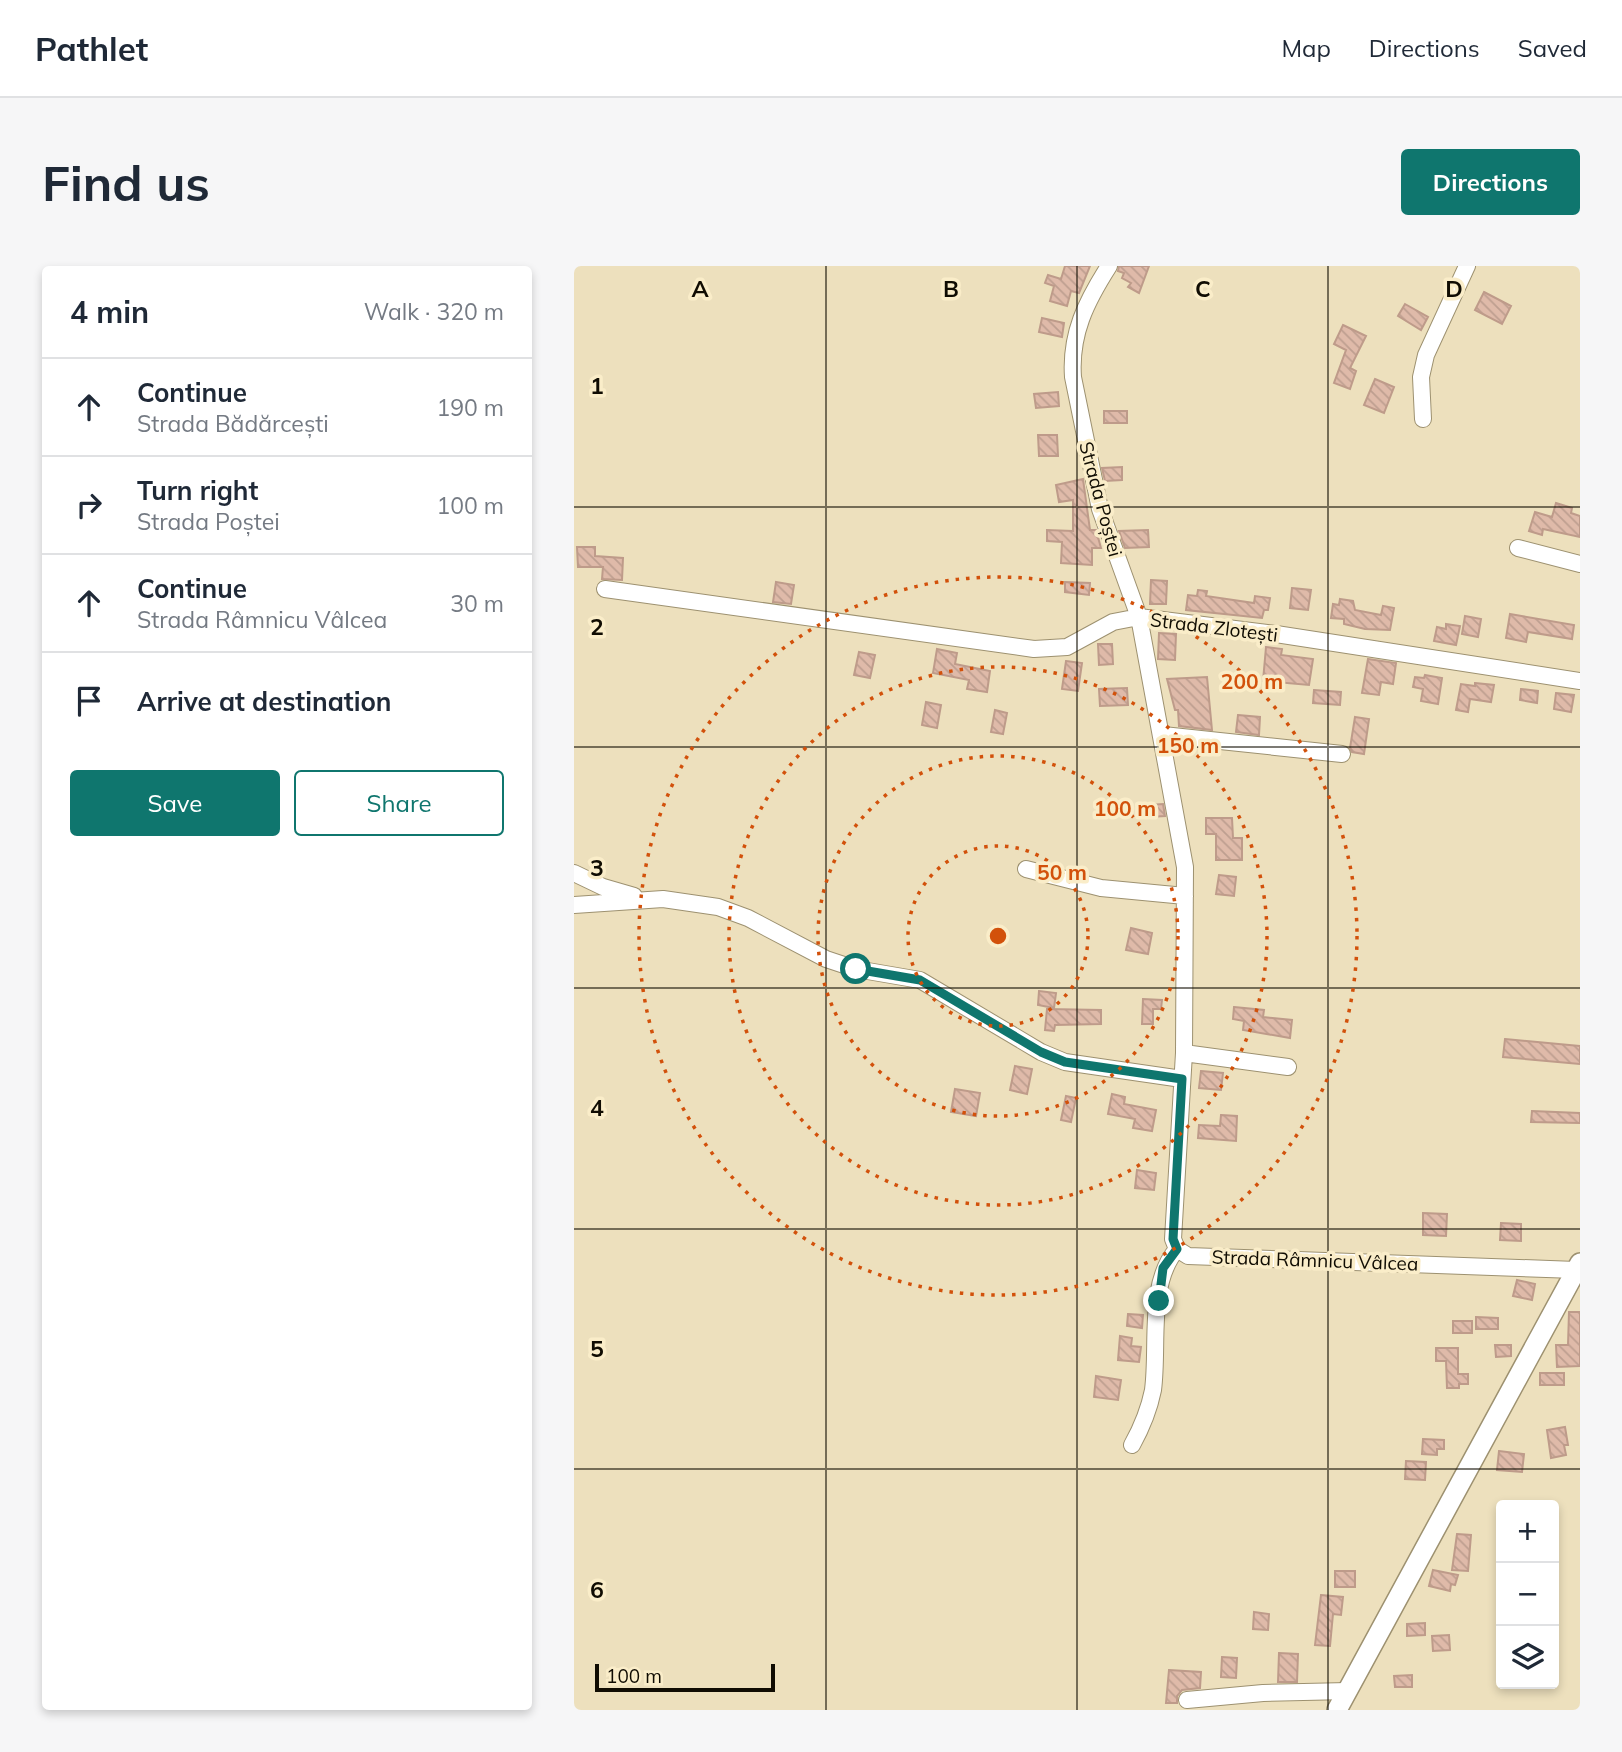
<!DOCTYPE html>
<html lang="en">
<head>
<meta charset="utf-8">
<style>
	:root { --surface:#fff; --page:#f6f6f7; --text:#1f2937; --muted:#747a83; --line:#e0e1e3; --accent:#0f766e }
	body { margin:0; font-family:Mulish,sans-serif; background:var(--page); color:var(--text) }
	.controls { position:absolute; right:21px; bottom:21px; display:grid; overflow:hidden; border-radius:7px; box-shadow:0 4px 10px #0003 }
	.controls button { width:63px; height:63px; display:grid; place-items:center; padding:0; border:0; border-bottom:2px solid var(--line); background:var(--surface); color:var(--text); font:35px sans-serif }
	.scale { position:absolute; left:21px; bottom:18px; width:180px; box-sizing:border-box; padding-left:7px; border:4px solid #100c02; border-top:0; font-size:19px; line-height:24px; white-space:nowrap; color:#100c02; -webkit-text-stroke:5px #faedc9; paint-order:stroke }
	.stop { position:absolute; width:21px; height:21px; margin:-16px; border:5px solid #0f766e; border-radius:50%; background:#fff }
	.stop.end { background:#0f766e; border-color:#fff; box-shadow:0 2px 7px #0008 }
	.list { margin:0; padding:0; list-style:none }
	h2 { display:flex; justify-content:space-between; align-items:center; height:91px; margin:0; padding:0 28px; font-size:30px }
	h2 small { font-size:23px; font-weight:400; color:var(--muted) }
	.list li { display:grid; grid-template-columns:46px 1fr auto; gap:21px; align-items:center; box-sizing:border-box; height:98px; padding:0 28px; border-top:2px solid var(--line) }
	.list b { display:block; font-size:26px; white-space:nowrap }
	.list p { margin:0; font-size:23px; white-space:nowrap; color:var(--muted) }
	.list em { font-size:23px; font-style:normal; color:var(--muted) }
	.actions { display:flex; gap:14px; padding:21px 28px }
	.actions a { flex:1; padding:16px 0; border:2px solid var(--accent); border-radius:7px; text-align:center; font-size:24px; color:var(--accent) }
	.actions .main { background:var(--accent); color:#fff }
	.icon { flex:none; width:38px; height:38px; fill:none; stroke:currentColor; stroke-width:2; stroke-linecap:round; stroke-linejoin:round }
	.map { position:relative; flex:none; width:1006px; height:1444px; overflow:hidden; border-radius:7px }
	header { display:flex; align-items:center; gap:42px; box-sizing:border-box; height:98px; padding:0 35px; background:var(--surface); border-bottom:2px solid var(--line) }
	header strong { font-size:33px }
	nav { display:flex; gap:38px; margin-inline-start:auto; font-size:24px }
	.intro { display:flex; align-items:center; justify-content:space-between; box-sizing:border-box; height:168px; padding:0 42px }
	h1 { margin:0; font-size:49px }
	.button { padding:18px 32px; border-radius:7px; background:var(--accent); color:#fff; font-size:24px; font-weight:700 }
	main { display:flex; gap:42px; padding:0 42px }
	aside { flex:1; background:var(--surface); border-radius:7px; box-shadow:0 4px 10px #0003 }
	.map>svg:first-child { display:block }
	.building { fill:url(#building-back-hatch); stroke:#be9b8a; stroke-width:2 }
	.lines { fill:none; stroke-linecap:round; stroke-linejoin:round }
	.minor-casing { stroke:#9d9170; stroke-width:18 }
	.major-casing { stroke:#9d9170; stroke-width:22 }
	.minor { stroke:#fff; stroke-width:16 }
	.major { stroke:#fff; stroke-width:19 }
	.route { stroke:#0f766e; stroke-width:9 }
	.grid { fill:none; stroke:#100c02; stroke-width:2; stroke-opacity:0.55 }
	.ring { fill:none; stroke:#d2510b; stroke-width:3.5; stroke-dasharray:3.5 7 }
	.labels { text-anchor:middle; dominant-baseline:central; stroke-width:7; stroke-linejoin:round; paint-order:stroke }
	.street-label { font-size:19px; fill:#100c02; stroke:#faedc9 }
	.grid-label { font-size:23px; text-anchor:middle; font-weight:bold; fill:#100c02; stroke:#faedc9; stroke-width:7; stroke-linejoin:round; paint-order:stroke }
	.centre { fill:#d2510b; stroke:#faedc9; stroke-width:3.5 }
	.ring-label { font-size:21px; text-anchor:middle; font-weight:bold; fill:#d2510b; stroke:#faedc9; stroke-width:7; stroke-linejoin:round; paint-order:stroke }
</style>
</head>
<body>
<header>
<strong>Pathlet</strong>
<nav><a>Map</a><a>Directions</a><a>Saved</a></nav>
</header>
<div class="intro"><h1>Find us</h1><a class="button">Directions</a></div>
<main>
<aside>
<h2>4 min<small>Walk · 320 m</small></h2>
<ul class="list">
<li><svg class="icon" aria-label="ahead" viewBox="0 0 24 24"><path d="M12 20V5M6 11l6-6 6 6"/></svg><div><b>Continue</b><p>Strada Bădărcești</p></div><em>190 m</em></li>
<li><svg class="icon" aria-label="right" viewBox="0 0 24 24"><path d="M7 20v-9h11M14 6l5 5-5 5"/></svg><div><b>Turn right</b><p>Strada Poștei</p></div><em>100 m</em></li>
<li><svg class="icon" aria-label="ahead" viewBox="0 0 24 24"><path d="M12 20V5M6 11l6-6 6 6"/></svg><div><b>Continue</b><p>Strada Râmnicu Vâlcea</p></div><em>30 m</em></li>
<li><svg class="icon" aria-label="arrive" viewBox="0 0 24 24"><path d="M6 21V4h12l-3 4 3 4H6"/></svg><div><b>Arrive at destination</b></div></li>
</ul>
<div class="actions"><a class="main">Save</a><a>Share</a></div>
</aside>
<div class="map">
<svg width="1006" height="1444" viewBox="0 0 1006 1444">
	<defs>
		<pattern id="building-back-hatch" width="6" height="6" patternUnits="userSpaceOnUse" patternTransform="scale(1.75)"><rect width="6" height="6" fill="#dfbaa9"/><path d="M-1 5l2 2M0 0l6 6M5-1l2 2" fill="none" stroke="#be9f90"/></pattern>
	</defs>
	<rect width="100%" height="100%" fill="#ede0bd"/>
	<path class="building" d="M491,0H516L505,27L497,25L493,40L476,35L480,20L471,17L474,9L487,13Z
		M545,0H575L565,27L554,21L557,17L548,12L550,7L544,5Z
		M910,26L937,40L928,58L901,44Z
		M831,38L854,51L847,64L824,50Z
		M468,52L490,57L488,71L465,66Z
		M769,59L792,70L776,102L782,105L776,123L760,117L772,84L760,78Z
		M801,113L820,121L810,147L790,139Z
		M484,126L485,140L462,142L460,128Z
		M530,145H553V157H530Z
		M464,169H483L484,190H465Z
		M548,201V214L531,215L528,202Z
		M509,213L516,264H522L527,282H518V299L487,297L488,276L473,275V264L499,265V234L485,236L482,219Z
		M982,237L998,242L997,247L1006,250V271L969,263L968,269L955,265L961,246L978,251Z
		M574,264L575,281L551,282L545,265Z
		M3,281H21V290L49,292L48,314L28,313L29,301H4Z
		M577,314L593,315L592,338H576Z
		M202,316L220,319L217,338L199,336Z
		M491,316L516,317L515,329L491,326Z
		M718,322L737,324L734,344L716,342Z
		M624,324L633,325L632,330L680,337L681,330L696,332L694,344H690L688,352L612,344L614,329L623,330Z
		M766,333L779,335L781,344L807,349L809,340L820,342L816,364L791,363L770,358V353L757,352L759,338L765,339Z
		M936,348L1000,359L998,373L954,366L952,376L932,372Z
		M891,350L907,353L904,371L888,368Z
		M872,358L886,360L882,379L860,375L863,361L872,363Z
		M585,367L602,368L601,394L584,393Z
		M524,378H538L539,398L525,399Z
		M692,381L708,383L707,389L739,393L735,419L689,415Z
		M363,383L383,387L381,398L416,405L413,426L393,423L395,414L359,407Z
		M285,386L301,389L296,412L280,409Z
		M794,393L822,397L819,418L807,416L805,429L788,427Z
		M492,395L508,397L504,425L488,423Z
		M851,409L868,412L864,438L847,435L849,423L839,421L841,411L850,412Z
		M633,411L638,464L605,460L604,444H601L593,413Z
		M901,417L920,419L917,436L896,433L894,446L882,444L887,418L901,420Z
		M553,422L554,439L526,440L525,423Z
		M947,423L964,425L963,437L946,434Z
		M740,424L767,426L766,439L739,437Z
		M982,427L1000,429L997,446L980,443Z
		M352,436L367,439L363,462L348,459Z
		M421,444L433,447L429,468L417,466Z
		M664,449L686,451L685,469L662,466Z
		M781,451L795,453L790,488L778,486L776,482Z
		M589,538L591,550L575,551L574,539Z
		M632,552H658L659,572H668V594H642V568H632Z
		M645,609L662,611L660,630L642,628Z
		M557,662L578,667L574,688L552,684Z
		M465,725L482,727L480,742L464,739Z
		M569,733L588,734L587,743H579V758H568Z
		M660,741L690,744L689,751L718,754L716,772L669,764L670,755L659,753Z
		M473,743L527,744V758L481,759L480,765L471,764Z
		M931,773L1006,780V798L929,791Z
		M441,800L458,803L453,828L436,824Z
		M627,805L649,807L647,824L625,822Z
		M381,823L406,827L402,850L377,846Z
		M538,828L551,831L550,838L582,844L578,865L559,862L561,853L534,848Z
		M492,830L502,832L497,856L487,854Z
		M958,845L1006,847V857L957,856Z
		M647,849L663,850L662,875L624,872L625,859L646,860Z
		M563,904L582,907L580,924L561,922Z
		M849,947L873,948L872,970L849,969Z
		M927,957L947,958V975L926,974Z
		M943,1014L961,1018L958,1034L939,1030Z
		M995,1046H1006V1100L983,1101L982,1079H994Z
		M554,1048L569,1049L568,1062L553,1060Z
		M902,1051L924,1052V1063H902Z
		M879,1055H898V1067H879Z
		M546,1070L558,1072L557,1080L567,1081L565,1096L544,1094Z
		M921,1079H937V1090L922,1091Z
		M862,1082H884V1108H894V1118H885V1122H873L872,1095H862Z
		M966,1107H990V1119H966Z
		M522,1110L547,1114L544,1134L520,1131Z
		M991,1161L994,1179H990L992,1189L977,1192L973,1164Z
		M849,1173L870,1174V1183H863V1189L848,1188Z
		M925,1185L950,1188L948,1206L923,1204Z
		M832,1195L852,1196L851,1214L831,1213Z
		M883,1268L897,1269L894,1305L878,1304Z
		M859,1304L884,1309L881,1319L877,1318L876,1325L855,1320Z
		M761,1305H781V1321H761Z
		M747,1329L769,1331L767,1349L759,1348L756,1380L741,1379Z
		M680,1346L695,1348L694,1364L679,1363Z
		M851,1357V1369L833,1370V1358Z
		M875,1369L876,1384L859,1385L858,1370Z
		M705,1387L724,1388L723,1416H704Z
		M648,1391L663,1392L662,1412L647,1411Z
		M595,1404L627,1406L626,1422L608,1424L603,1430V1437H592Z
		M838,1409V1421H821L820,1410Z"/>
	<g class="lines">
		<g class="minor-casing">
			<path id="minor" d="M535,0C512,36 496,68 499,111L526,243L565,351L611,601L610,787L599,973L603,983
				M849,153L847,111L852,89L893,0
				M944,282L1006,298
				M31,323L460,383L493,381L539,356L565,351L702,368L1006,415
				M589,469L768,488
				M452,603L527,622L611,630
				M0,607L29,621L60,630
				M0,639L89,633L144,641L174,652L252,693L282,703L346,714L467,786L491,796L608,813
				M610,787L714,801
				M603,983L614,990L1002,1004
				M558,1179C568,1161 575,1144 579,1124C585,1079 573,1018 603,983
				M613,1434L689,1427L774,1425"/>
		</g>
		<g class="major-casing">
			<path id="major" d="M763,1444L1006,997"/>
		</g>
		<use href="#minor" class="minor"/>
		<use href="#major" class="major"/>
	</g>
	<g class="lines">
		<path class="route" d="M282,703L346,714L467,786L491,796L608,813L599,973L603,983L589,1002L585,1035"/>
	</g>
	<path class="grid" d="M252,0V1444M503,0V1444M754,0V1444M0,241H1006M0,481H1006M0,722H1006M0,963H1006M0,1203H1006"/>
	<g class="ring">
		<circle cx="424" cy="670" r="90"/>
		<circle cx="424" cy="670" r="180"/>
		<circle cx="424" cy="670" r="269"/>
		<circle cx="424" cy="670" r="359"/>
	</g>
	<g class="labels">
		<g class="street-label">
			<text transform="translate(527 233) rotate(75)">Strada Poștei</text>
			<text transform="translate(640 361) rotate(7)">Strada Zlotești</text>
			<text transform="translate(741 994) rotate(2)">Strada Râmnicu Vâlcea</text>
		</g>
	</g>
	<g class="grid-label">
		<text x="126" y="31">A</text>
		<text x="377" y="31">B</text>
		<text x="629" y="31">C</text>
		<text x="880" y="31">D</text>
		<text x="23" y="128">1</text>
		<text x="23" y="369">2</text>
		<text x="23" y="610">3</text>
		<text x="23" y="850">4</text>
		<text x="23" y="1091">5</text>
		<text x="23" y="1332">6</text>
	</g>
	<circle cx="424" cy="670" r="10" class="centre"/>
	<g class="ring-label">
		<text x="678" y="423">200 m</text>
		<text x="614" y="487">150 m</text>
		<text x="551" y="550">100 m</text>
		<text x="488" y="614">50 m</text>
	</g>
</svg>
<div class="controls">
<button>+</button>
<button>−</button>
<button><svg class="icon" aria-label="layers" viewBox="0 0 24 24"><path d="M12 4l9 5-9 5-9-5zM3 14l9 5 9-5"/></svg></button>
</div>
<div class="scale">100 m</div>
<div class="stop" style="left:282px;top:703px"></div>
<div class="stop end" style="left:585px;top:1035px"></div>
</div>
</main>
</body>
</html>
